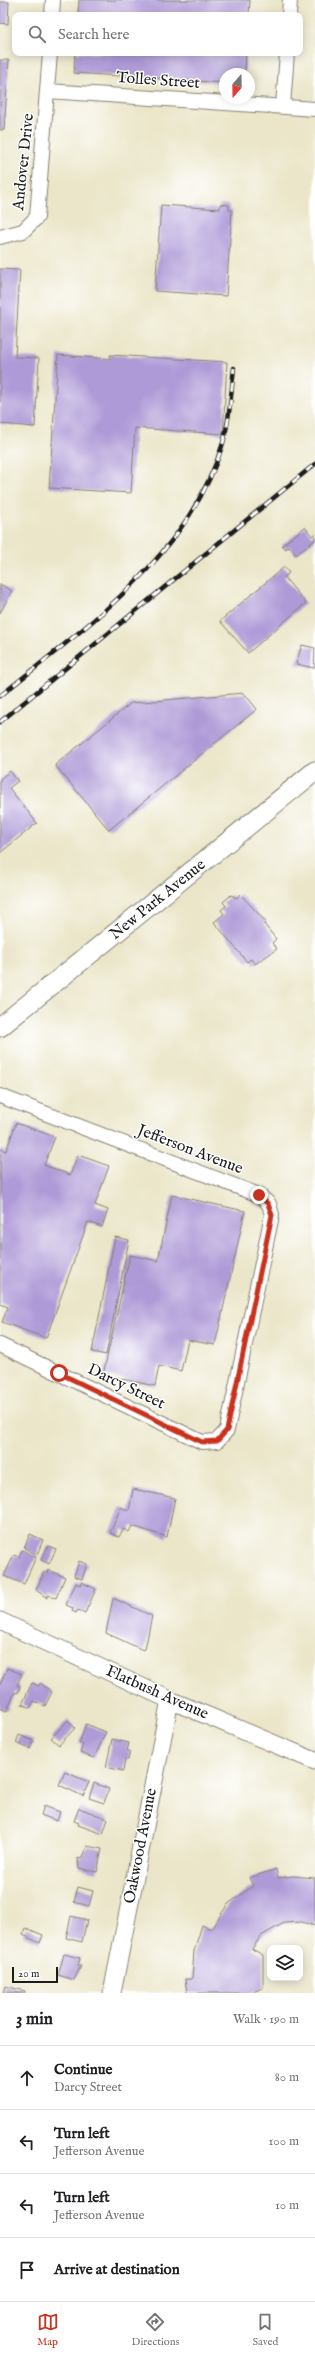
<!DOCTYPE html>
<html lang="en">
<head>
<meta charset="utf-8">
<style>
	:root { --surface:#fff; --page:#f6f6f6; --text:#202124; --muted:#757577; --line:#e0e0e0; --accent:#c8321e }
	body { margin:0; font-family:"IM FELL English",serif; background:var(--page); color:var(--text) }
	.controls { position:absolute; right:12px; bottom:12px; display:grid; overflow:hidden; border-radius:8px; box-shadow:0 2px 10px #0003 }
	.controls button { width:36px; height:36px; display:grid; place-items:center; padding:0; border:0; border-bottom:1px solid var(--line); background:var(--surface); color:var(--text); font:20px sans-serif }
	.compass { position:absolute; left:219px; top:68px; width:36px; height:36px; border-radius:50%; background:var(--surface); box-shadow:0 2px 10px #0003; rotate:200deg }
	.scale { position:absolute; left:12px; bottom:10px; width:46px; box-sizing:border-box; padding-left:4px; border:2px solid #1c1c1c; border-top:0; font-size:11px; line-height:14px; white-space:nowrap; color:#1c1c1c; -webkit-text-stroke:3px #fff; paint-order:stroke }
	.stop { position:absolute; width:12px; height:12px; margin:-9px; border:3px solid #c8321e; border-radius:50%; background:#fff }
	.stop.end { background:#c8321e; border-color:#fff; box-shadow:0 1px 4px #0008 }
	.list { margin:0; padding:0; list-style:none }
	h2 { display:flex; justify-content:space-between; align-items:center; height:52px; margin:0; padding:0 16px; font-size:17px }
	h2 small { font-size:13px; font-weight:400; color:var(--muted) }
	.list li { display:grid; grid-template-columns:26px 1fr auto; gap:12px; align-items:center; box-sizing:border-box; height:64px; padding:0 16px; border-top:1px solid var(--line) }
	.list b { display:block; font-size:15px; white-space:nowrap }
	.list p { margin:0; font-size:13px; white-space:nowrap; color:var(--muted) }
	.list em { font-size:13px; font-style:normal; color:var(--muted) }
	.icon { flex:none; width:22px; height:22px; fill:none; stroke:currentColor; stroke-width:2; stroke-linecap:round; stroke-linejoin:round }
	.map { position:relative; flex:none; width:315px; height:1993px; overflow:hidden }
	.search { position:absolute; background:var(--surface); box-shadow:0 2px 10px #0003; left:12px; right:12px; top:12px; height:44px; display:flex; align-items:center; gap:10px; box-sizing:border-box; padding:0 14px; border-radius:8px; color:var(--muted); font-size:15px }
	.sheet { height:308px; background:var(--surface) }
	nav { display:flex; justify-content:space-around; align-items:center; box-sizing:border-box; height:56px; border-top:1px solid var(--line); background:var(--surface); font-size:11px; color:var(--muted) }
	nav a { display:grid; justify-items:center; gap:2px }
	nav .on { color:var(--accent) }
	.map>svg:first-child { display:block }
	.building { fill:#ae9ad7 }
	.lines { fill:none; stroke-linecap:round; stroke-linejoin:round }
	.minor-casing { stroke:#848172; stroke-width:16 }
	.tertiary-casing { stroke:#848172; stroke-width:19 }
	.secondary-casing { stroke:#848172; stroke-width:21 }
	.minor { stroke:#fff; stroke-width:14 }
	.tertiary { stroke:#fff; stroke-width:17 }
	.secondary { stroke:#fff; stroke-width:19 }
	.rail-casing { stroke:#1c1c1c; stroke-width:4.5 }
	.rail { stroke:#fff; stroke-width:3; stroke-dasharray:9; stroke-linecap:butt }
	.route { stroke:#c8321e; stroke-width:5 }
	.labels { text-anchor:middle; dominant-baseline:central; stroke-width:3; stroke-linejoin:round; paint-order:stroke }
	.street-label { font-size:16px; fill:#1c1c1c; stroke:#fff }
</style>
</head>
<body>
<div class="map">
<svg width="315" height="1993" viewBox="0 0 315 1993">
	<rect width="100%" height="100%" fill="#fff"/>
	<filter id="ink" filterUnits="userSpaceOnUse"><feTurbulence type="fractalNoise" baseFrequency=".025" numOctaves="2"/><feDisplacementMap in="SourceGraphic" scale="8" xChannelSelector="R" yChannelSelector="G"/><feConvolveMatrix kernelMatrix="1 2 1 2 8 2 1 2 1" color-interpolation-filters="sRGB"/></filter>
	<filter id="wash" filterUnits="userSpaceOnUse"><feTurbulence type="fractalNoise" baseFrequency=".012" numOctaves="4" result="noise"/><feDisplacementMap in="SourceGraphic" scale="16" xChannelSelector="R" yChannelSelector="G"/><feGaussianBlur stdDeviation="0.9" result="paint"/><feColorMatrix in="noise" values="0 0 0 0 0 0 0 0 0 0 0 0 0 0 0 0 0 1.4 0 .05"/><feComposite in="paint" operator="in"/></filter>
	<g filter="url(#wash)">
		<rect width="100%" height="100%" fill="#ebe6c9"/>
		<g id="blocks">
			<path class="building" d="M79,0H250L249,15H78Z
				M0,2H9L8,24L0,23Z
				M75,53H246L245,74H225V83L74,73Z
				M0,60H9L4,130H0Z
				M220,204L229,205V210H232L226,296L155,291L161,205L220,209Z
				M0,269L20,270L15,357L39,358L35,427L0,424Z
				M58,355L110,359V355L227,362L223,434L135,428L131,493L49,488Z
				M305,527L312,536L315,534V540L296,555L289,546L286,549L282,545Z
				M284,567L289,573L284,577L306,603L248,653L220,621Z
				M0,584L12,591L0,613Z
				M302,645L315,648L314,668L296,664Z
				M244,693L257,709L109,830L55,765L131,703Z
				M10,771L18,781L9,788L37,823L0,853V779Z
				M240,894L266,922L264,924L276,939L272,943L277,949L255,964L251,959L247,962L214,922L224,914L221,910L226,906L223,902L231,895L237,898Z
				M16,1123L55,1137L44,1165L70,1175L78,1155L109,1166L95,1205L108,1210L102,1227L88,1222L46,1338L2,1322L8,1307L0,1304V1149L6,1151Z
				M172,1195L245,1211L215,1345L188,1340L181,1371L159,1366L155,1386L103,1375L130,1255L158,1261Z
				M115,1237L129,1240L106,1355L92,1352Z
				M133,1489L175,1498L167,1537L132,1526L129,1532L123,1529L119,1537L110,1533L121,1507L129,1511Z
				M30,1534L43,1540L37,1555L24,1548Z
				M48,1546L56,1549L49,1564L41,1560Z
				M22,1550L36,1557L24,1584L4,1576L14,1555L19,1557Z
				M79,1561L87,1564L82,1579L74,1576Z
				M48,1570L65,1577L56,1598L48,1595L47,1598L36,1590L44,1572L47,1574Z
				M81,1582L96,1589L85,1613L78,1610L76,1613L72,1611L73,1608L66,1605L76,1583L80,1585Z
				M113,1598L152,1616L145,1649L143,1650L106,1633Z
				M7,1668L22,1674L17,1685L20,1686L18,1693L15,1692L7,1711L0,1708V1684Z
				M32,1683L39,1686L40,1683L52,1692L45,1706L34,1701L30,1708L22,1704Z
				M68,1720L75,1728L59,1745L51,1738Z
				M86,1724L106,1732L94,1758L80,1753L83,1744L79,1743Z
				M19,1735L34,1741L30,1749L16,1743Z
				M112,1739L129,1743L127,1751H130L128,1760L125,1759L123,1771L106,1767Z
				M65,1772L89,1782L83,1796L59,1785Z
				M94,1783L109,1789L104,1803L89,1798Z
				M44,1806L60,1812L57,1821L41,1815Z
				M79,1808L108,1819L103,1834L78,1825L79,1823L74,1821Z
				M87,1846L102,1849L97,1872L79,1868L78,1858L81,1859Z
				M276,1869L278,1878L293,1876L315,1878V1926L302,1922L284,1923L261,1936L252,1949L263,1955V1988L250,1993H187L185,1979H192L194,1951L202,1925L211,1929L228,1904L253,1886L249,1878Z
				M78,1887L93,1891L89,1906L74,1902Z
				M71,1916L87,1920L82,1942L66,1938Z
				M26,1928L43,1935L40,1943L23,1935Z
				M64,1954L80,1958L78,1966H81L74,1980L58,1975Z
				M5,1986L25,1991L24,1993H3Z"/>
		</g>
	</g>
	<g filter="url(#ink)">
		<use href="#blocks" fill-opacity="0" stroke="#848172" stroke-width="1"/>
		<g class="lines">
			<g class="minor-casing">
				<path id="minor" d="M52,15L53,0
					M289,15L290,0
					M48,91L315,109
					M283,106L287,53
					M0,237L23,231L37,217L50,53
					M0,1096L259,1195L269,1204L272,1215L227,1430L217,1441L202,1442L0,1345"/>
			</g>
			<g class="tertiary-casing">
				<path id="tertiary" d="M0,1621L170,1700L315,1761
					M112,1993L170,1700"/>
			</g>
			<g class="secondary-casing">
				<path id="secondary" d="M0,1027L315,771"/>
			</g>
			<use href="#minor" class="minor"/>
			<use href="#tertiary" class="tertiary"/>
			<use href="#secondary" class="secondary"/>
			<g class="rail-casing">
				<path id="rail" d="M0,696C87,625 189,557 223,443C230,419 231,393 234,368
					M0,722L315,464"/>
			</g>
			<use href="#rail" class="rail"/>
		</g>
	</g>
	<g class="lines" filter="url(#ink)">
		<path class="route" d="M59,1373L202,1442L217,1441L227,1430L272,1215L268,1204L259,1195"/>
	</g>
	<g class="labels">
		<g class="street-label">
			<text transform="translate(158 81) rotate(4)">Tolles Street</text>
			<text transform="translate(24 162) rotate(-84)">Andover Drive</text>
			<text transform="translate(158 900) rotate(-39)">New Park Avenue</text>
			<text transform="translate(190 1150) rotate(21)">Jefferson Avenue</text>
			<text transform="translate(126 1387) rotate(26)">Darcy Street</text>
			<text transform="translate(157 1693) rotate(24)">Flatbush Avenue</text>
			<text transform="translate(141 1846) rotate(-79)">Oakwood Avenue</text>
		</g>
	</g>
</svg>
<div class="controls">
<button><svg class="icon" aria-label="layers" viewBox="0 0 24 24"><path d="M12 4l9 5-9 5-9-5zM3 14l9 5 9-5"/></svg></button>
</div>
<svg class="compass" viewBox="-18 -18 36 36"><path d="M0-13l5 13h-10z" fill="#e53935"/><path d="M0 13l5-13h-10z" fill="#757577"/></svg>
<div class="scale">20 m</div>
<div class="stop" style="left:59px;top:1373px"></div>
<div class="stop end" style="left:259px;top:1195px"></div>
<div class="search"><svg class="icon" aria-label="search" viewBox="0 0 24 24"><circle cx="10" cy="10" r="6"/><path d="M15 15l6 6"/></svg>Search here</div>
</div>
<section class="sheet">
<h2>3 min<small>Walk · 190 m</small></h2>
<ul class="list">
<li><svg class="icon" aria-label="ahead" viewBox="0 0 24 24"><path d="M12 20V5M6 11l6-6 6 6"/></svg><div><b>Continue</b><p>Darcy Street</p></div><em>80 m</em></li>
<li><svg class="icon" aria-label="left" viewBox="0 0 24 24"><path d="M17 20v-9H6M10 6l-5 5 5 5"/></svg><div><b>Turn left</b><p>Jefferson Avenue</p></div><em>100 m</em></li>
<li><svg class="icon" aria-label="left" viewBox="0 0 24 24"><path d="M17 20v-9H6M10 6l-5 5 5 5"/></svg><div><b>Turn left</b><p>Jefferson Avenue</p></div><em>10 m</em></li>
<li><svg class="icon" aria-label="arrive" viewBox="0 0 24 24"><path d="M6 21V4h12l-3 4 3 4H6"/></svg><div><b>Arrive at destination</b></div></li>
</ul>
</section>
<nav>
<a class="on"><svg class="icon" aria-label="map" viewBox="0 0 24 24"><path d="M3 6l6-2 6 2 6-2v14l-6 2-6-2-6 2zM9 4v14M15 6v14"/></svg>Map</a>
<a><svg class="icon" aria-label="directions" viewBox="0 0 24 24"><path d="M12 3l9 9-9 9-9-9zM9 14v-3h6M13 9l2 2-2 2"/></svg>Directions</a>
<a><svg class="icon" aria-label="saved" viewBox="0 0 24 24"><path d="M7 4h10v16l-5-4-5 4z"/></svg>Saved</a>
</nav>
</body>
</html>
